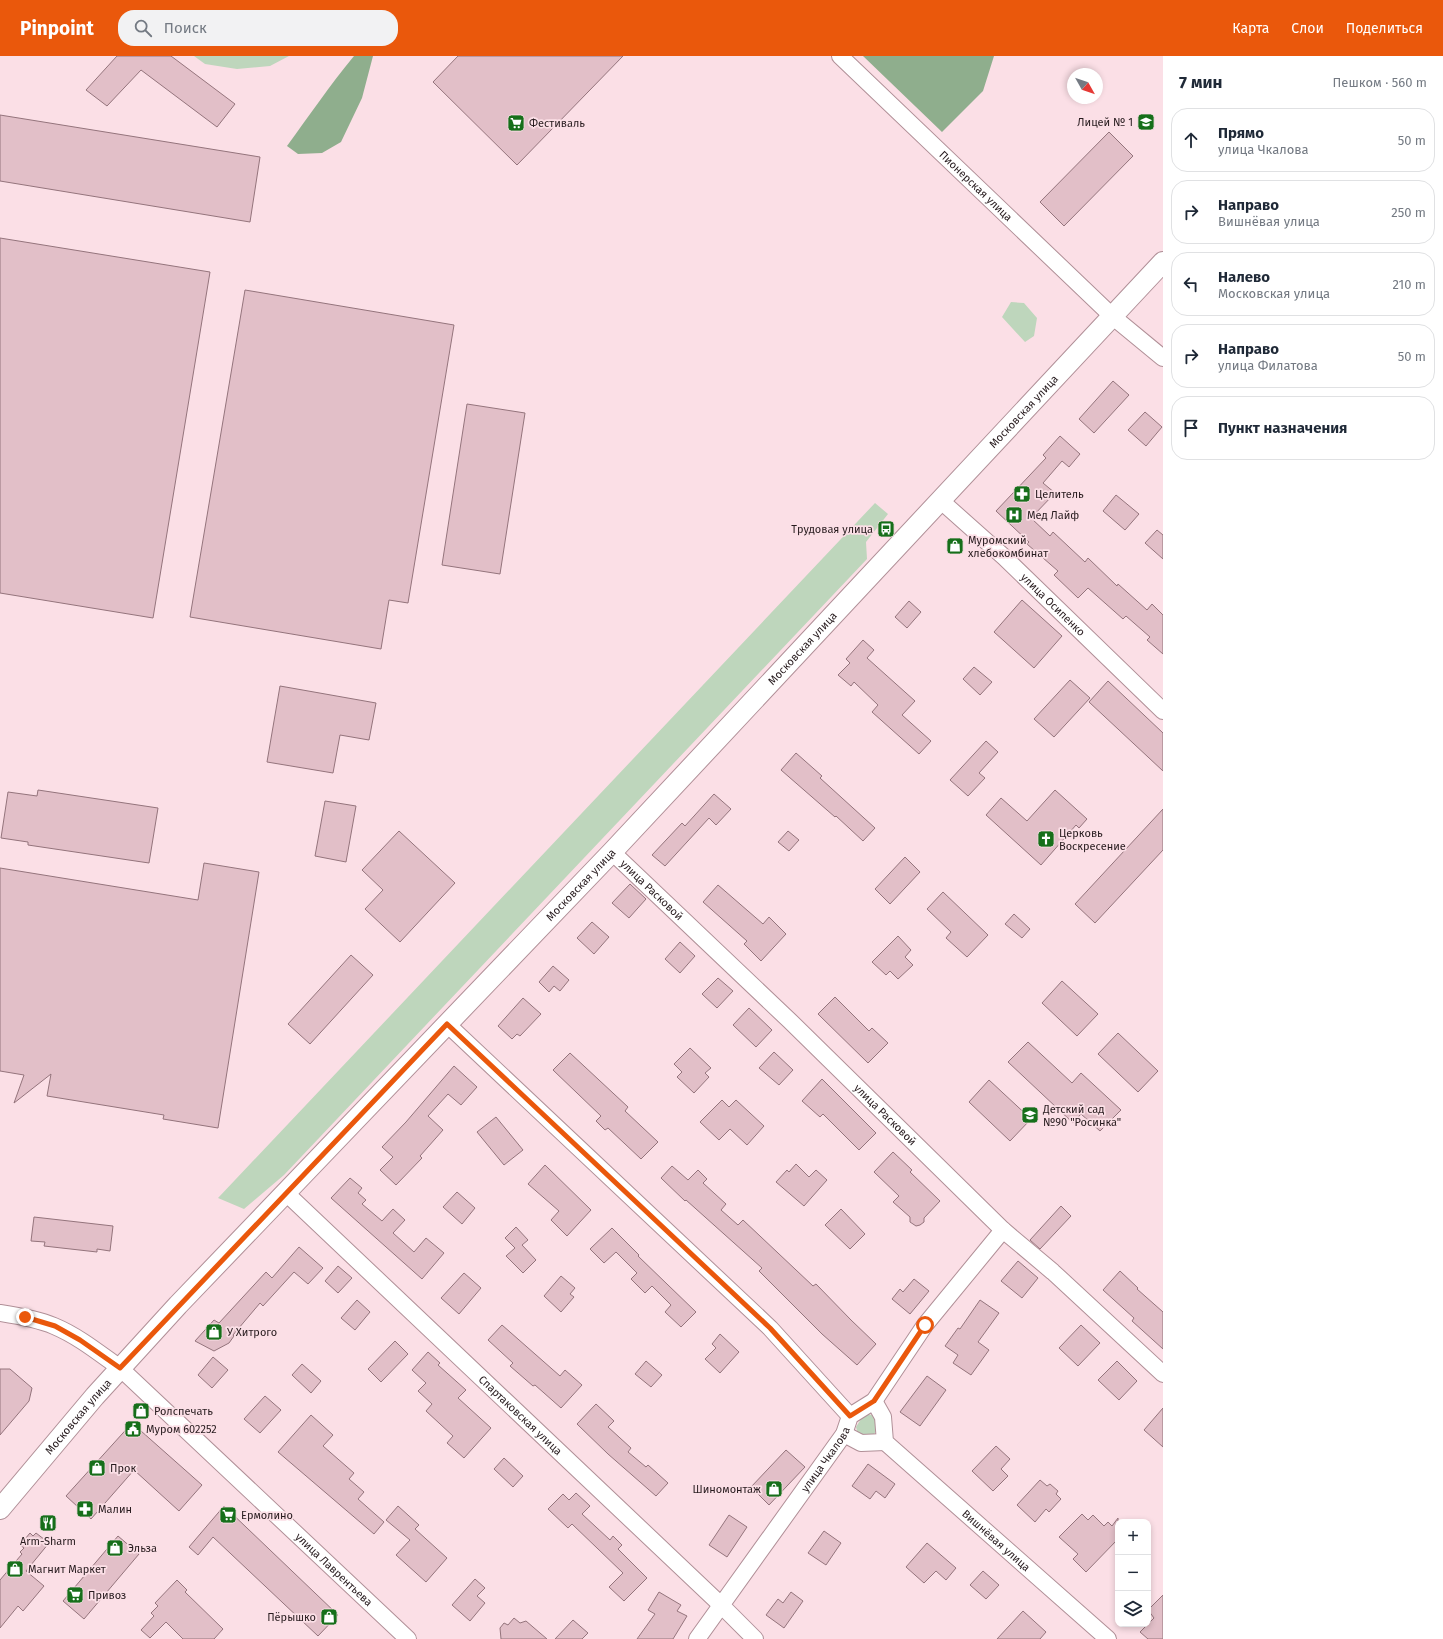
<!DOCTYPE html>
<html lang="ru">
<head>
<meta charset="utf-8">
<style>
	:root { --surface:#fff; --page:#f2f2f3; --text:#1f2937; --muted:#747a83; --line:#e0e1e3; --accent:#ea580c }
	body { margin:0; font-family:"Fira Sans",sans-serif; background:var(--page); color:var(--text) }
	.controls { position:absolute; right:12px; bottom:12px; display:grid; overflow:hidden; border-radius:8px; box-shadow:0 2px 6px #0003 }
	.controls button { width:36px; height:36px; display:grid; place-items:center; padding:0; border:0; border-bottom:1px solid var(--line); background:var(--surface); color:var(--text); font:20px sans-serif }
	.compass { position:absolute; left:1067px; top:12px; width:36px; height:36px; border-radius:50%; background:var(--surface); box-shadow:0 2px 6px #0003; rotate:130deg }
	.stop { position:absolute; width:12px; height:12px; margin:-9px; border:3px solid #ea580c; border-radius:50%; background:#fff }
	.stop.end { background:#ea580c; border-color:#fff; box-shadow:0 1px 4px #0008 }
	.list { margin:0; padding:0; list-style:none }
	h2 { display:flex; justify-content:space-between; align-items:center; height:52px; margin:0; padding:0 16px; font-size:17px }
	h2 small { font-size:13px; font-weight:400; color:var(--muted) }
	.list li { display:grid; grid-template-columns:26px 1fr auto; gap:12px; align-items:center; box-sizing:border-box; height:64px; margin:0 8px 8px; padding:0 8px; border:1px solid var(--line); border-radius:16px }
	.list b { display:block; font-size:15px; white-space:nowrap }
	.list p { margin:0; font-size:13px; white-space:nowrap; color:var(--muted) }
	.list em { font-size:13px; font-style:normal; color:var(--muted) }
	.icon { flex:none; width:22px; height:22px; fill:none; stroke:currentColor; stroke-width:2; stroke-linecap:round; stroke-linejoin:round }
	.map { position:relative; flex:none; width:1163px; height:1583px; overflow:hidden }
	header { display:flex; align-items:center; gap:24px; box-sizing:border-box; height:56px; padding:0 20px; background:var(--accent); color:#fff }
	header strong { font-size:19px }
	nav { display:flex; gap:22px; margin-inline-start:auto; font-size:14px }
	.search { width:280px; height:36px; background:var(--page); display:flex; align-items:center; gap:10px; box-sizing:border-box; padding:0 14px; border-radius:16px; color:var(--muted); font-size:15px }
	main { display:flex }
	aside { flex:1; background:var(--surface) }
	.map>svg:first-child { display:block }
	.green { fill:#bed6bc }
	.forest { fill:#8fae8d }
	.building { fill:#e2bfc8; stroke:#94747c }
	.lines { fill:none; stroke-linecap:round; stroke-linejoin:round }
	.minor-casing { stroke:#b08f97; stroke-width:18 }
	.major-casing { stroke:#b08f97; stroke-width:22 }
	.minor { stroke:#fff; stroke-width:16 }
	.major { stroke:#fff; stroke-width:20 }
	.route { stroke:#ea580c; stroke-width:5 }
	.labels { text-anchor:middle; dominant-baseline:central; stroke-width:3.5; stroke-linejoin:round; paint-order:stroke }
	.poi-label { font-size:11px; fill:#271b1e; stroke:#fbdfe6; text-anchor:start }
	.street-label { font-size:11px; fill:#271b1e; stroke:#fbdfe6 }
</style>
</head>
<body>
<header>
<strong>Pinpoint</strong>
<div class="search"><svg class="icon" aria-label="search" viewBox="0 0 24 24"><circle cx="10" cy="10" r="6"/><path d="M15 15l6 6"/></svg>Поиск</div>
<nav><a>Карта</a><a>Слои</a><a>Поделиться</a></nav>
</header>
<main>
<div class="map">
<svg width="1163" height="1583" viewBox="0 0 1163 1583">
	<rect width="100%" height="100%" fill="#fbdfe6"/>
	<path class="green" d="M194,0H289L270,10L237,13L205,8Z
		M1011,246L1024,247L1037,262L1034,280L1025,286L1002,261Z
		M875,447L888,458L866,486L867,503L284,1119L244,1153L218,1142Z
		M866,1358L872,1359L877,1362L879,1370L873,1380L866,1381L858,1378L856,1371L861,1363Z"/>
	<path class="forest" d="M354,0H373L362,42L341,86L322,97L298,98L287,90C309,60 330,29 354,0Z
		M863,0H994L983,35L942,76Z"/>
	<path class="building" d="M117,0H171L235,48L217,71L141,14L107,50L86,34Z
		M458,0H623L517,109L433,26Z
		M0,59L260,101L250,166L0,125Z
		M1109,76L1133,100L1064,170L1040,146Z
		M0,182L210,216L153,562L0,537Z
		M245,234L454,269L408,547L389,544L381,593L190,561Z
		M1113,325L1129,339L1094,377L1079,363Z
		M467,348L525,357L500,518L442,509Z
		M1145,356L1162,371L1146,390L1128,374Z
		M1060,380L1080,398L1069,411L1062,405L1043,427L1055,437L1031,462L1050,480L1053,476L1085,506L1088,502L1117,530L1118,528L1147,554L1152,548L1163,559V598L1147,584L1150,581L1126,560L1123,563L1088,532L1078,542L1054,519L1058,515L1027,488L1029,486L996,455L1046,402L1043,399Z
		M1116,439L1139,458L1125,474L1103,455Z
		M1157,474L1163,479V503L1145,487Z
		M1022,544L1062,580L1034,612L994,576Z
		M909,545L921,556L907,572L895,561Z
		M863,584L874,594L867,602L915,645L902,659L931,685L919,698L872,656L878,649L854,626L851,630L838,619L850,607L846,603Z
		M974,611L992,626L980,639L963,623Z
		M1070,624L1090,642L1054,681L1034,663Z
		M1108,625L1163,677V715L1089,646Z
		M280,630L376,647L369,684L340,679L333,717L267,706Z
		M986,685L998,696L979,717L985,722L968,740L950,724Z
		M796,697L822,720L820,722L875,772L863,785L836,760L835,761L781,714Z
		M38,734L158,752L149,807L28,789V786L1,782L8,736L37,740Z
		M1055,734L1087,763L1079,772L1076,769L1041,809L986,759L1001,742L1027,765Z
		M714,738L731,753L716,769L709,762L665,810L652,799L682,767L685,770Z
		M325,745L356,750L346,806L315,800Z
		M1163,753V794L1095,867L1075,848Z
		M399,775L455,827L400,886L365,853L383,834L362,814Z
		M788,775L799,784L789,795L778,786Z
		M905,801L920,816L890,848L875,833Z
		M204,807L259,816L218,1072L163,1063L164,1059L47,1040L51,1018L14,1047L24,1019L0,1015V812L198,844Z
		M630,828L646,843L629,862L612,847Z
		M718,829L763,868L769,861L786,878L761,905L744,888L747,885L703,846Z
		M943,836L988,879L967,901L946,882L951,876L927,853Z
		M1014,858L1030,873L1022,882L1005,868Z
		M592,866L609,881L594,898L577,882Z
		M898,880L911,894L905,901L913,909L898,923L890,915L886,919L872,906Z
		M680,886L695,900L680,917L665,903Z
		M351,899L373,919L310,988L288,968Z
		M553,910L569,924L560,935L554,930L549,936L539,926Z
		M718,922L733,935L717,952L702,938Z
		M1062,925L1098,958L1077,980L1042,947Z
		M835,941L869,975L872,972L888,987L868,1007L818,958Z
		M523,942L541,958L520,980L517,978L512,983L498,970Z
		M749,952L772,974L756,991L733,969Z
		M1118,977L1158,1015L1138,1036L1098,998Z
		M1028,986L1072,1027L1081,1017L1121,1054L1100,1075L1081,1058L1073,1067L1008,1006Z
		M690,992L711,1012L705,1017L709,1021L694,1037L677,1021L682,1016L674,1008Z
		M774,996L793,1014L779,1029L759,1012Z
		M570,997L628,1051L625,1055L658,1086L641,1103L608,1072L605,1074L596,1065L601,1060L553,1014Z
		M454,1010L477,1031L461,1049L448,1038L428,1060L443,1074L420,1100L422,1102L396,1129L380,1114L393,1101L382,1091L406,1066Z
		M822,1023L876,1077L859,1094L823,1058L820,1061L802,1045Z
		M989,1024L1031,1063L1010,1085L969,1046Z
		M722,1044L729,1051L736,1044L764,1070L747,1089L730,1073L719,1084L700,1066Z
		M496,1061L523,1094L504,1109L477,1076Z
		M893,1096L912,1114L910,1116L940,1145L924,1162V1166L920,1169L916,1170L910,1166V1161L893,1146L899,1140L874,1116Z
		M796,1108L809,1121L816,1114L827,1124L804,1150L776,1126L787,1114L789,1116Z
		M545,1109L591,1154L567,1180L551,1164L559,1155L528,1128Z
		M672,1110L688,1124L698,1114L707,1123L703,1127L726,1148L721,1154L738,1169L743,1164L813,1230L816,1228L851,1264L876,1288L857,1309L822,1278L759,1215L762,1212L686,1144L685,1145L661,1122Z
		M350,1122L362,1132L358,1137L366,1144L362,1148L382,1165L393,1153L405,1164L393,1177L414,1196L426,1182L444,1197L422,1223L331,1142Z
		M457,1136L475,1152L462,1168L443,1151Z
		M1061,1150L1071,1160L1040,1193L1030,1184Z
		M841,1153L865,1178L850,1193L825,1169Z
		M34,1161L113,1170L110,1195L97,1193V1196L44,1190L45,1186L31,1185Z
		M516,1171L528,1184L522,1189L536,1204L523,1217L506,1200L515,1192L505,1182Z
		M612,1172L639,1199L638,1200L696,1256L681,1271L665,1256L671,1249L652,1230L645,1237L631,1223L637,1217L616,1196L604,1207L590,1193Z
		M299,1191L323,1212L308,1228L294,1216L263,1250L260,1247L233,1279L234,1280L229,1287L214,1295L195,1285L214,1264L219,1267L266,1216L272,1222Z
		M1018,1205L1038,1222L1022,1242L1001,1225Z
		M338,1210L352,1222L338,1237L325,1225Z
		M1120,1215L1138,1232L1137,1233L1163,1256V1293L1132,1265L1134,1262L1103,1234Z
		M464,1217L481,1232L459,1258L441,1242Z
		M561,1220L575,1232L570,1238L574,1241L561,1256L544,1240Z
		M914,1223L929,1235L910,1258L892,1243L900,1233L903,1236Z
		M357,1244L370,1256L355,1274L341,1262Z
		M980,1244L999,1257L978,1286L989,1294L971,1319L953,1307L958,1299L945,1290L958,1272L960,1273Z
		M502,1269L560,1320L565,1314L582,1329L561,1352L535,1329L533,1330L510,1310L513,1307L488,1284Z
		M1081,1269L1100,1287L1078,1310L1059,1292Z
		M720,1278L739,1296L720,1317L705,1303L716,1292L712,1288Z
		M395,1285L408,1298L381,1326L368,1313Z
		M428,1296L440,1307L438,1309L466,1334L458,1342L491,1372L464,1402L447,1387L453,1380L426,1355L432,1348L418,1335L426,1327L412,1314Z
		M213,1301L228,1314L212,1332L198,1319Z
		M646,1305L662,1319L651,1331L635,1318Z
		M1117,1305L1137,1325L1119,1344L1098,1324Z
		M302,1308L321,1325L311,1337L292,1319Z
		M0,1313H10L32,1332L29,1345L0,1379Z
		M927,1320L946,1334L920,1370L900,1356Z
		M265,1340L281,1354L260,1377L244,1363Z
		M596,1348L614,1365L608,1371L631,1392L628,1396L646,1411L648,1409L668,1427L656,1440L608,1398L577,1368Z
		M1163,1352V1391L1144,1374Z
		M311,1359L333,1379L323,1390L354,1417L349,1423L364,1436L358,1443L384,1466L374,1478L278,1396Z
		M132,1367L202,1429L179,1455L134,1414L91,1463L66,1440Z
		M996,1390L1010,1403L1001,1413L1008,1420L993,1435L972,1415Z
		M786,1394L805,1411L769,1449L751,1431Z
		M504,1402L523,1420L513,1431L494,1413Z
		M868,1408L895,1428L885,1442L876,1435L870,1443L852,1430Z
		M1040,1424L1047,1430L1050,1428L1058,1435L1056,1438L1061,1443L1049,1456L1046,1453L1035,1466L1017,1449Z
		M576,1437L590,1450L582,1458L610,1484L613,1480L622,1489L618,1493L647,1522L624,1545L609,1531L623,1517L572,1468L568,1472L548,1453L563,1438L569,1444Z
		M224,1450L338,1559L318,1580L213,1481L198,1499L189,1491Z
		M398,1450L419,1469L415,1473L447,1502L426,1526L396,1499L410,1484L386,1464Z
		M1082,1458L1088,1464L1093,1459L1104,1470L1108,1466L1112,1470L1118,1462V1483L1086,1516L1073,1503L1078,1498L1059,1481Z
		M729,1459L747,1471L727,1501L709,1489Z
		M824,1475L841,1487L826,1509L808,1497Z
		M30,1477L33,1480L36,1477L49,1487L26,1515L44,1530L23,1555L18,1550L0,1572V1524L22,1498L20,1496L24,1492L20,1489Z
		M118,1480L139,1498L84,1563L63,1545Z
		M927,1487L956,1512L946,1524L936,1515L924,1527L906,1511Z
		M983,1515L999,1529L986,1543L970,1529Z
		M475,1523L485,1532L477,1540L485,1547L470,1565L452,1549Z
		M177,1524L187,1534L185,1536L223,1573L214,1583H183L166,1566L150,1582L141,1574L154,1560L151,1557L158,1550L155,1547Z
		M659,1536L681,1549L677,1555L687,1560L673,1583H637L655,1558L648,1554Z
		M791,1536L803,1545L784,1572L766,1559L778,1543L783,1547Z
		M1163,1539V1583H1148L1140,1576L1154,1562L1148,1554Z
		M1023,1555L1046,1576L1040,1583H997Z
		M514,1562L520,1567L526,1565L547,1583H501L500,1572L504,1567L508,1569Z
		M573,1564L588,1577L582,1583H555Z"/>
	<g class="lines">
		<g class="minor-casing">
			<g id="minor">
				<path id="s1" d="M840,0L1112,260L1163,302"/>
				<path id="s2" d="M940,444L1004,501L1163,655"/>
				<path id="s3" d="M612,796L790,965L1003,1174L1053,1216L1163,1318"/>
				<path d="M447,968L770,1272L850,1360"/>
				<path id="s4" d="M286,1137L721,1549L755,1583"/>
				<path id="s5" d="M0,1257C19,1260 37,1263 54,1270C78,1280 99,1297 120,1312L408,1583"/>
				<path id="s6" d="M874,1345L883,1361L885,1386L1108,1583"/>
				<path d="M844,1378L861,1387L885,1386"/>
				<path id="s7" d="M697,1583L844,1378L850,1360L874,1345L925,1269L1003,1174"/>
			</g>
		</g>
		<g class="major-casing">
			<g id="major">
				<path id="s8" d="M0,1453L95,1340L178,1249L612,796L1163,206"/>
			</g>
		</g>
		<use href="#minor" class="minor"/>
		<use href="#major" class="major"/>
	</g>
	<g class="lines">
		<path class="route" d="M25,1261L55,1270L80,1284L120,1312L447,968L770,1272L850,1360L874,1345L925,1269"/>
	</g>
	<defs>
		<g id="school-square" transform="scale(0.9)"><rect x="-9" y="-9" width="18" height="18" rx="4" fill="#166f1a" stroke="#fbdfe6"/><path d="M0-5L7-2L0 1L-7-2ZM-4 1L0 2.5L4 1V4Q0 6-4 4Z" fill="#fff"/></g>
		<g id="supermarket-square" transform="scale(0.9)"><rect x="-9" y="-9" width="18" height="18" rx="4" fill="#166f1a" stroke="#fbdfe6"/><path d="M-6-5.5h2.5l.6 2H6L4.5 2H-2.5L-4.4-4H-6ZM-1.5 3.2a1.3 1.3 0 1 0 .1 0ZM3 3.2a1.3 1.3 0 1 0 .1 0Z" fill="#fff"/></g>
		<g id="pharmacy-square" transform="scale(0.9)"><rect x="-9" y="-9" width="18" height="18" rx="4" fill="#166f1a" stroke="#fbdfe6"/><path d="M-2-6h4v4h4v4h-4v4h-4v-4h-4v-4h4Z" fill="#fff"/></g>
		<g id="hospital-square" transform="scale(0.9)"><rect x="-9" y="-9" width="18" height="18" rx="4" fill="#166f1a" stroke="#fbdfe6"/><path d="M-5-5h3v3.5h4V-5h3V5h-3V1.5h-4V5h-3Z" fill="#fff"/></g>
		<g id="bus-square" transform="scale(0.9)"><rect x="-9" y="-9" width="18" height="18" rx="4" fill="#166f1a" stroke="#fbdfe6"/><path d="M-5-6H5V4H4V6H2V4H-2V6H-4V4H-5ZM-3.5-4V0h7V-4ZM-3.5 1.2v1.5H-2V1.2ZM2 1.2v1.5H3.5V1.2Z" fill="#fff"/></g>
		<g id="shop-square" transform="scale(0.9)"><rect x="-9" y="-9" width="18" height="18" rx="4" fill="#166f1a" stroke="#fbdfe6"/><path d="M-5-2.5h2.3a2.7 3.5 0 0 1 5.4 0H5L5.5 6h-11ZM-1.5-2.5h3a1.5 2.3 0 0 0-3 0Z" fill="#fff"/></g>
		<g id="church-square" transform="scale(0.9)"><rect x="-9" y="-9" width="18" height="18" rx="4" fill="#166f1a" stroke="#fbdfe6"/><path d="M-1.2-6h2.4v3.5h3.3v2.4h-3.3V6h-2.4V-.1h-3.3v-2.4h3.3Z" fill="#fff"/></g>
		<g id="civic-square" transform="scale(0.9)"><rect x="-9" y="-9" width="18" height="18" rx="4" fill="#166f1a" stroke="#fbdfe6"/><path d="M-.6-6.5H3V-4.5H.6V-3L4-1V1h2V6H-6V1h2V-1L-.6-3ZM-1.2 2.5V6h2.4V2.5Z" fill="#fff"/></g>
		<g id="restaurant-square" transform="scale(0.9)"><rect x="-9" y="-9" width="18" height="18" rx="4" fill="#166f1a" stroke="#fbdfe6"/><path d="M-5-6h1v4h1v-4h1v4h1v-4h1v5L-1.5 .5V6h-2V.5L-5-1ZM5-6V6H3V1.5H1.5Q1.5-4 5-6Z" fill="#fff"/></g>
	</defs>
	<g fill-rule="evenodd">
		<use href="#school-square" x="1146" y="66"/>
		<use href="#supermarket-square" x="516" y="67"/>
		<use href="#pharmacy-square" x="1022" y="438"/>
		<use href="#hospital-square" x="1014" y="459"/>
		<use href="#bus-square" x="886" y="473"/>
		<use href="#shop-square" x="955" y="490"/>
		<use href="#church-square" x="1046" y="783"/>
		<use href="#school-square" x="1030" y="1059"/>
		<use href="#shop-square" x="214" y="1276"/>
		<use href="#shop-square" x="141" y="1355"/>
		<use href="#civic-square" x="133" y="1373"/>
		<use href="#shop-square" x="97" y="1412"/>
		<use href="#shop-square" x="774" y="1433"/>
		<use href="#pharmacy-square" x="85" y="1453"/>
		<use href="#supermarket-square" x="228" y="1459"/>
		<use href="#restaurant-square" x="48" y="1467"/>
		<use href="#shop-square" x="115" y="1492"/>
		<use href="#shop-square" x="15" y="1513"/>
		<use href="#supermarket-square" x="75" y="1539"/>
		<use href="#shop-square" x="329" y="1561"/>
	</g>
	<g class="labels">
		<g class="poi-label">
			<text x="1133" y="66" text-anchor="end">Лицей № 1</text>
			<text x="529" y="67">Фестиваль</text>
			<text x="1035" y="438">Целитель</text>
			<text x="1027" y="459">Мед Лайф</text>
			<text x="873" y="473" text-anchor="end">Трудовая улица</text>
			<text x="968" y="484">Муромский<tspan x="968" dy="13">хлебокомбинат</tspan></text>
			<text x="1059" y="777">Церковь<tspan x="1059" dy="13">Воскресение</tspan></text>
			<text x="1043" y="1053">Детский сад<tspan x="1043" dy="13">№90 "Росинка"</tspan></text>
			<text x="227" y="1276">У Хитрого</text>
			<text x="154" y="1355">Ролспечать</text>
			<text x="146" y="1373">Муром 602252</text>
			<text x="110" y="1412">Прок</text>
			<text x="761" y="1433" text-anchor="end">Шиномонтаж</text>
			<text x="98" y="1453">Малин</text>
			<text x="241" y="1459">Ермолино</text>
			<text x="48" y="1485" text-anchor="middle">Arm-Sharm</text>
			<text x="128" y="1492">Эльза</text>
			<text x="28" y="1513">Магнит Маркет</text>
			<text x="88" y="1539">Привоз</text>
			<text x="316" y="1561" text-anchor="end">Пёрышко</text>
		</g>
		<g class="street-label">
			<text stroke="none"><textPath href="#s1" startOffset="188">Пионерская улица</textPath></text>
			<text stroke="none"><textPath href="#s8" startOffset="1501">Московская улица</textPath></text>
			<text stroke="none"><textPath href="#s2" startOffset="154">улица Осипенко</textPath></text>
			<text stroke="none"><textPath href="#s8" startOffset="1177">Московская улица</textPath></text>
			<text stroke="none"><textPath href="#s8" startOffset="853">Московская улица</textPath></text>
			<text stroke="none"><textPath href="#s3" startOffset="55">улица Расковой</textPath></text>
			<text stroke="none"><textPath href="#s3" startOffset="379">улица Расковой</textPath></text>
			<text stroke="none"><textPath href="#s4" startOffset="323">Спартаковская улица</textPath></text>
			<text stroke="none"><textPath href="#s8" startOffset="121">Московская улица</textPath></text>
			<text stroke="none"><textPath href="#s7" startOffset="221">улица Чкалова</textPath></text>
			<text stroke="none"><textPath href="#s6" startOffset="192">Вишнёвая улица</textPath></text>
			<text stroke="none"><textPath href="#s5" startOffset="428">улица Лаврентьева</textPath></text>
		</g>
	</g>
</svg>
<div class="controls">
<button>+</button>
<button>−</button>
<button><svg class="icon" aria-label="layers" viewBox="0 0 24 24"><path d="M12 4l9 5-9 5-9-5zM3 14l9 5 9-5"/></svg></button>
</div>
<svg class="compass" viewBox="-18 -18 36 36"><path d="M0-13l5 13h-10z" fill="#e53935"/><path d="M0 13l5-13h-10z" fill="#747a83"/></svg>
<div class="stop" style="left:925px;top:1269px"></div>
<div class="stop end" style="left:25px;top:1261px"></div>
</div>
<aside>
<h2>7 мин<small>Пешком · 560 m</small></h2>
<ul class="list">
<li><svg class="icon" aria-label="ahead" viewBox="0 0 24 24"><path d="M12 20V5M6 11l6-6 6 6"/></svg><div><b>Прямо</b><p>улица Чкалова</p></div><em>50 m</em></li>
<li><svg class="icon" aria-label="right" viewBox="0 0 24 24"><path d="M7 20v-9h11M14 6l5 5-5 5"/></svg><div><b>Направо</b><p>Вишнёвая улица</p></div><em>250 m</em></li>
<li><svg class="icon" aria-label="left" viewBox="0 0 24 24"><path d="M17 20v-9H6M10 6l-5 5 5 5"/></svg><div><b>Налево</b><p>Московская улица</p></div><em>210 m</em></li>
<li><svg class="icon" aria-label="right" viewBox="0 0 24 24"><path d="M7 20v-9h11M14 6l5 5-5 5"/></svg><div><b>Направо</b><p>улица Филатова</p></div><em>50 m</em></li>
<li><svg class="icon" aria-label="arrive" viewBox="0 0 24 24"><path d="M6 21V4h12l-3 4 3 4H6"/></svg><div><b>Пункт назначения</b></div></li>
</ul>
</aside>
</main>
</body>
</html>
